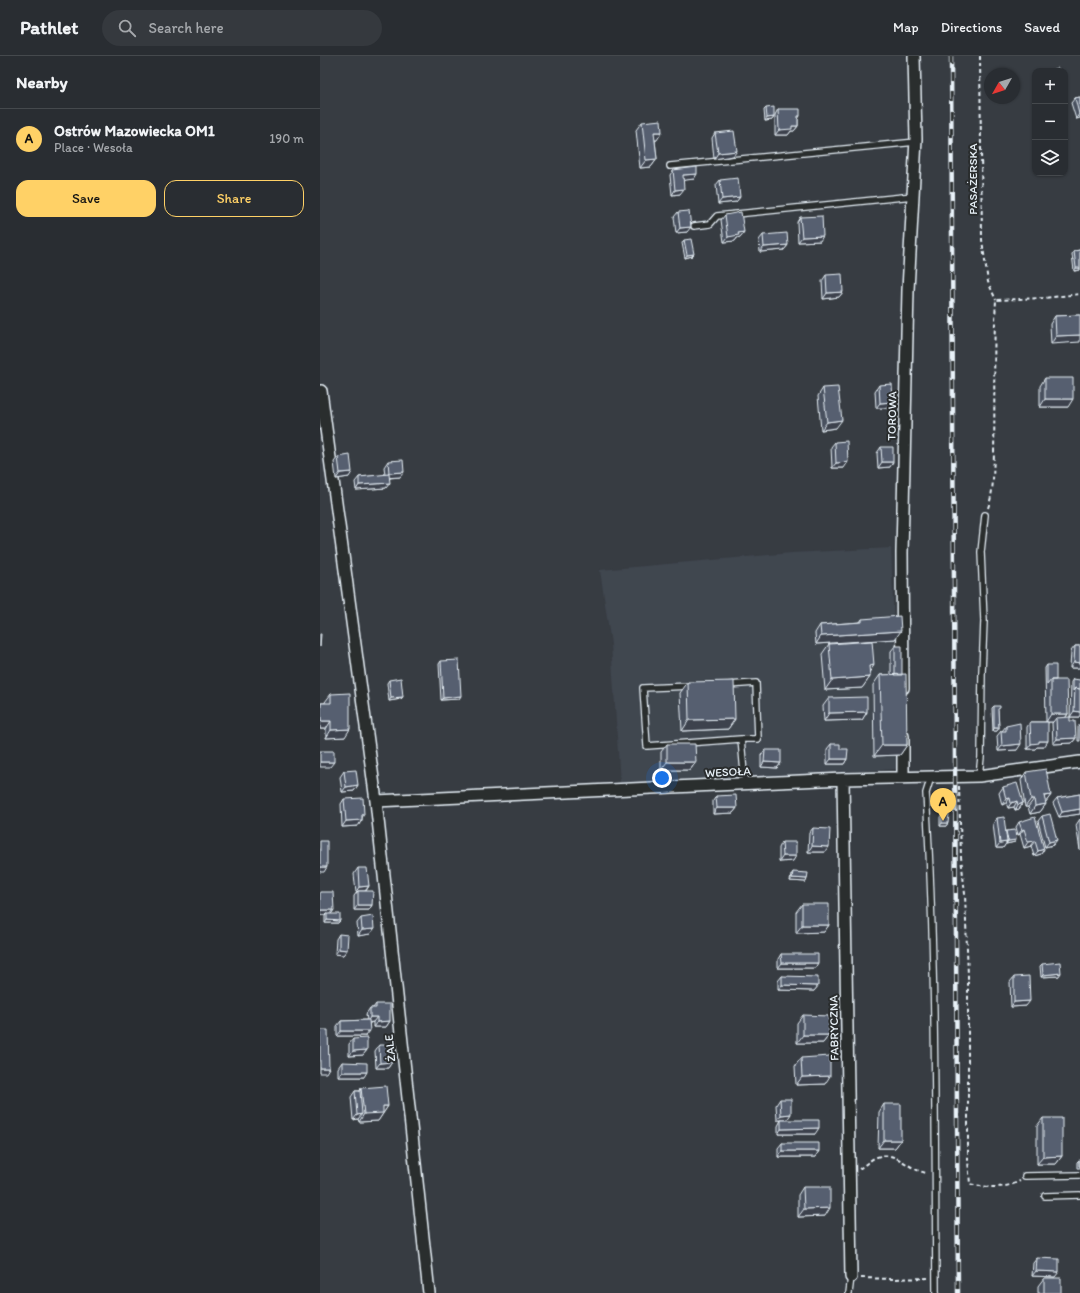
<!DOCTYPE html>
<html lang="en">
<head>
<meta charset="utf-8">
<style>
	:root { --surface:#292d32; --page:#35393e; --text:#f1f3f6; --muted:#a5a8ac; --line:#45494d; --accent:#ffd166 }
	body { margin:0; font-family:Itim,sans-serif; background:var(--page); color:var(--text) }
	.controls { position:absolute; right:12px; top:12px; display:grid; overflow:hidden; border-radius:8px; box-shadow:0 1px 3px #0004 }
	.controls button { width:36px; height:36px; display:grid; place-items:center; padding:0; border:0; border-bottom:1px solid var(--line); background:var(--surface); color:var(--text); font:20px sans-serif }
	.compass { position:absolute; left:664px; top:12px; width:36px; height:36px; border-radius:50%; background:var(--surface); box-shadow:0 1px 3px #0004; rotate:231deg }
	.you { position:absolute; left:342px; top:722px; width:14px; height:14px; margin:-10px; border:3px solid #fff; border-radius:50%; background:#1a73e8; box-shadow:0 0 0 6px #1a73e833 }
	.badge { display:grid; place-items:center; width:26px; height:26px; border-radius:50%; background:var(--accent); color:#111; font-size:13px; font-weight:700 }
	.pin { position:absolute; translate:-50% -33px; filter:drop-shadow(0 1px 2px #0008) }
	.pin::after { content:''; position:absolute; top:21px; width:14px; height:12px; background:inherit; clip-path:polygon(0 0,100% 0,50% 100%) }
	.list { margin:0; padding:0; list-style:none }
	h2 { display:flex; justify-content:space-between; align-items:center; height:52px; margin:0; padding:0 16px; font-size:17px }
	h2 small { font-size:13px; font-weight:400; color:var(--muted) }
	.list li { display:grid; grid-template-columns:26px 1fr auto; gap:12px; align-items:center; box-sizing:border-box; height:60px; padding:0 16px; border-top:1px solid var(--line) }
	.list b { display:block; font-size:15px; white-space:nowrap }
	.list p { margin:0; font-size:13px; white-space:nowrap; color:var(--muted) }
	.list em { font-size:13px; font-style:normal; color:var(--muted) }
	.actions { display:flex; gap:8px; padding:12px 16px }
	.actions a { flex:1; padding:9px 0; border:1px solid var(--accent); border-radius:12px; text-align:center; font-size:14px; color:var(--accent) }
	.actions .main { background:var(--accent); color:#111 }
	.icon { flex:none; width:22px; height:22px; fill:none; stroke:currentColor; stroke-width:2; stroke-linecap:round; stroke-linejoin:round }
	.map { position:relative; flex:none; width:760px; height:1237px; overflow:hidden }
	header { display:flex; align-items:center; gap:24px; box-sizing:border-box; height:56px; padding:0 20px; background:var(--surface); border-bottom:1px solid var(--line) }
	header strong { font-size:19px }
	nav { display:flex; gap:22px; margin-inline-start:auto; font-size:14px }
	.search { width:280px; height:36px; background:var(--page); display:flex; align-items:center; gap:10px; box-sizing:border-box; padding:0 14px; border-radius:22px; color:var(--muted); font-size:15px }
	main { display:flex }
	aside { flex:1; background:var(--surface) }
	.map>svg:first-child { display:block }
	.built { fill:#404650 }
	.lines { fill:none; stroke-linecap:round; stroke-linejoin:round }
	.lane-casing { stroke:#e8f1f8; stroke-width:8 }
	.street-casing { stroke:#e8f1f8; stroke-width:14 }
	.path { stroke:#e8f1f8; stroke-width:2; stroke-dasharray:4 3; stroke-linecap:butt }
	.lane { stroke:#2a2d2e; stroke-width:5.5 }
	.street { stroke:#2a2d2e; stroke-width:11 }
	.rail-casing { stroke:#e8f1f8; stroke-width:4.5 }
	.rail { stroke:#2a2d2e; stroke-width:3; stroke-dasharray:9; stroke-linecap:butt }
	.wall { fill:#4a515f; stroke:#e8f1f8 }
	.shaded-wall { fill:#3c424e; stroke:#e8f1f8 }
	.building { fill:#565e6f; stroke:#e8f1f8 }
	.labels { text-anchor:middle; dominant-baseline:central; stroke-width:4; stroke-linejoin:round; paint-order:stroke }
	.street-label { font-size:12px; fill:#e8f1f8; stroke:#2a2d2e }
</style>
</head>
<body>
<header>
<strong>Pathlet</strong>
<div class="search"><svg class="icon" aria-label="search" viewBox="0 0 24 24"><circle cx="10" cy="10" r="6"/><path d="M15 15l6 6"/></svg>Search here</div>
<nav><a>Map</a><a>Directions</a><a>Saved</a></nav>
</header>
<main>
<aside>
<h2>Nearby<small></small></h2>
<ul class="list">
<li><span class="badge">A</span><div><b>Ostrów Mazowiecka OM1</b><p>Place · Wesoła</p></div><em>190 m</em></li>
</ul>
<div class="actions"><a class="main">Save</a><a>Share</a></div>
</aside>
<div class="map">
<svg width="760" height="1237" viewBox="0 0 760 1237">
	<rect width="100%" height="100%" fill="#373c42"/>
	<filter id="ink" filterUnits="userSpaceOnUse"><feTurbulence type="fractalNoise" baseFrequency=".025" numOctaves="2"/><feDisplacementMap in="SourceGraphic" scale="8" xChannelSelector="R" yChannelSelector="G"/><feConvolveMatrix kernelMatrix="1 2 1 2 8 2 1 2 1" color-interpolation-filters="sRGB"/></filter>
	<g filter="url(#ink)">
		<path class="built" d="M571,492L579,713L300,727L291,588L280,514L472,497Z"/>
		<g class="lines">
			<g class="lane-casing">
				<path id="lane" d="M350,110L596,86
					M374,170L390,168L397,160L593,140
					M408,629L436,627L438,683H421L425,728
					M372,630L323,632L327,690L421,683
					M659,720L661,701L662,616L664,565L661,496L665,459
					M611,721L606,737C616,903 615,1070 616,1237
					M705,1120L760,1119
					M725,1140L760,1139
					M529,1237L531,1221"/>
			</g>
			<g class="street-casing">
				<path id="street" d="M1,335L56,745L109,1237
					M583,632L582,497L588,234L596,83L594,0
					M583,680V721
					M523,723L531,1221
					M56,745L523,723L659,720L760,706"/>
			</g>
			<path class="path" d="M660,0L662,184L668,226L676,244
				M668,452C674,434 673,417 674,398C675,346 673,295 676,244L723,242L760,238
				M639,730L641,801L645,838L648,920V1105L650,1128C666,1132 685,1133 700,1125
				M539,1113C546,1109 552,1101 561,1100C578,1096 591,1116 608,1117
				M541,1222L573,1223L609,1222"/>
			<use href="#lane" class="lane"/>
			<use href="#street" class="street"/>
			<g class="rail-casing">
				<path id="rail" d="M631,0L638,1237"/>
			</g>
			<use href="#rail" class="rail"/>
		</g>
		<path class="wall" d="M760,41V62L756,63L751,47L755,42Z
			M446,52L454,61L452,64L445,65L444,54Z
			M458,53L480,60L478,63V70L474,75H471L468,79H455V59Z
			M322,66L337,84H335L337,103L331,111L320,112L316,74Z
			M395,77L413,100L394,103L392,82Z
			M353,114L374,123L363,124L360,138L352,139L350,119Z
			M400,124L420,141L416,146L398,148L396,129Z
			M358,156L367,176L356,177L354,161Z
			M405,159L424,176L420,181L417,182L415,185L404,186L401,164Z
			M480,161L500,185L478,186L477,166Z
			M443,179L468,189L464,194L440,196L439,184Z
			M364,184L372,200L365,202L362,187Z
			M760,194V214L754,215L752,198L754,195Z
			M506,219L523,236L519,241L503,243L502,225Z
			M760,259L731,288L730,268L735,260Z
			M725,322L748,351H720V330Z
			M559,329L573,346L569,352H556L555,335Z
			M503,332L516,372L501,374L498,340Z
			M515,386L524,412H512L511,391Z
			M561,391L570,411L558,412L557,397Z
			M18,401L29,421L16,423L14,406Z
			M68,405L80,421L70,422L66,432L36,434L35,426L39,421L65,419L64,411Z
			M542,563L575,583L496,588L495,577L500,569L540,566Z
			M509,588L554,609L549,616L550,621L542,632L505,634L502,598Z
			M575,590L582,619L587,689L580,699L554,700L553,629L560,619H571V595Z
			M755,590H760V611L759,612H750L751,595Z
			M121,605L139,643L121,644L119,608Z
			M727,609L736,624L748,658L745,662L750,665L756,682L752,687L733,688L732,667L733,666H728L724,691H717L715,693H707V671L710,666H726L725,612Z
			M753,623L759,661H750L751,626Z
			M69,624L83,641L81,643L69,645L67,627Z
			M368,626L415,663L408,673L362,675L360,637Z
			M11,638L25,681L6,682V673H0V648L1,647H5V646Z
			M509,642L547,656L542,664L504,665L503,650Z
			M674,650L678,655L679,672L677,675H673L672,652Z
			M760,668V685H758V671Z
			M686,670L697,694L678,695L677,680L681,675H682Z
			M347,688L376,706L370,714H341V696Z
			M511,688L520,693L527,703L524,708H507V693Z
			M445,694L461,707L457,712L441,711V699Z
			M24,715L38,729L34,735L22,736L20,721Z
			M706,716L731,739L725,747L726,748L720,756L710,758L708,751H705L701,724Z
			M683,731L703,747L699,753L695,754L694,751L688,752L686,747L682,749L679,737Z
			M760,738V758L739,761L733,747L737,742Z
			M396,740L417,752L413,757L393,758V745Z
			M24,743L44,758L42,762V764L38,770L22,771L21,748Z
			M622,758L628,767L626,770H620V761Z
			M722,760L733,789L725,791L718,765Z
			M677,762L686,776V775L695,786L686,788V787L683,792H676L673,768Z
			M760,763V794L756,769Z
			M699,766L724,793L721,798L714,800L711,790L704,792L700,778L698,779L696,771Z
			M493,772L505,796H488L489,777Z
			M462,786L473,805L459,806V792Z
			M38,812L49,830L46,835L52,849L49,854H34V840L37,836H36L34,818Z
			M473,816L486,826L470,825L471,819Z
			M482,848L509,869L504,876L476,877V856Z
			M14,854L11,858L20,865L18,867H5V860L6,859H0Z
			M41,862L54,873L50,878L38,880L37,867Z
			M19,878L27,894L23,899L15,898L16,883Z
			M461,898L495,912H458V903Z
			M722,908L739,920L721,921L720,910Z
			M462,920L498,930L494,935L458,934V925Z
			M694,921L706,950L691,951L690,926Z
			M56,948L70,965L66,971H53V966L50,967L46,980H17V970L21,965L47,964L46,958L50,952H53Z
			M483,959L509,979L503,987H477V967Z
			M33,983L47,994L43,999L29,1000V988Z
			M59,989L72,1006L68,1012H56L55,995Z
			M481,1002L505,1028L476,1029L475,1010Z
			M22,1006L44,1021H18V1012Z
			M41,1032L68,1050L58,1065L39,1066L38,1063L33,1064L31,1041L35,1035H40Z
			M460,1043L467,1064H457L456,1049Z
			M564,1048L581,1084L575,1092H558L559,1056Z
			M723,1062L742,1100L736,1108H717V1070Z
			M461,1064L495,1078H458V1070Z
			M462,1087L499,1095L495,1101H458V1092Z
			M759,1104L760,1112H757V1106Z
			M483,1131L505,1160L478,1161V1139Z
			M717,1202L735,1221L712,1220L713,1207Z
			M724,1222L741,1237H718V1230Z"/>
		<path class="shaded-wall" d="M759,58H760V62L756,63Z
			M454,61L452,64L445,65L447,62Z
			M472,70H478L474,75H471L468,79H455L459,74Z
			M334,76H342L337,84H329Z
			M417,95L413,100L394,103L398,97Z
			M337,103L331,111L320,112L326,104Z
			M377,118L374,123L359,125L363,119Z
			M364,133L360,138L352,139L355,134Z
			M420,141L416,146L398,148L402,143Z
			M371,171L367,176L356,177L360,172Z
			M424,176L420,181L417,182L415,185L404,186L408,181L418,177Z
			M503,180L500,185L478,186L482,181Z
			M468,189L464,194L440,196L444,191Z
			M374,198L372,200L365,202L367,199Z
			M756,212H760V214L754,215Z
			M523,236L519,241L503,243L507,237Z
			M760,279V286L731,288L736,280Z
			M725,343H753L748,351H720Z
			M573,346L569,352H556L560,347Z
			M522,364L516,372L501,374L507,366Z
			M528,406L524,412H512L516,407Z
			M562,406H573L570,411L558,412Z
			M32,416L29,421L16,423L20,417Z
			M84,416L80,421L65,422L69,417Z
			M70,427L66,432L36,434L39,429Z
			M581,575L575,583L496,588L501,580Z
			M754,606L760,607V611L759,612H750Z
			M554,609L547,620L549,610Z
			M550,621L542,632L505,634L512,624Z
			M141,640L139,643L121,644L123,642Z
			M83,641L81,643L69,645L71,642Z
			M754,655L760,656V659L759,661H750Z
			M547,656L542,664L504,665L509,657Z
			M731,658H748L742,666L736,662L733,666H726Z
			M415,663L408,673L362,675L369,664Z
			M1,665H11L6,673H0V667Z
			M674,672H679L677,675H673Z
			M30,673L25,681L6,682L11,674Z
			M756,682L752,687L733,688L737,683Z
			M719,685H728L724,691H717L715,693H707L711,688Z
			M701,688L697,694L678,695L682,690Z
			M562,689H587L580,699L554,700Z
			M511,703H527L524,708H507Z
			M0,706H14L10,711H0Z
			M347,706H376L370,714H341Z
			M444,706L461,707L457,712L441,711Z
			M38,729L34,735L22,736L26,731Z
			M731,739L725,747L724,740Z
			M690,742L686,747L682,749L686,743Z
			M711,743H714L708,751H705Z
			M697,745L694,751L688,752L691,747Z
			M703,747L699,753L695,754L698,749Z
			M726,748L720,756L710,758L715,750Z
			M397,752H417L413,757L393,758Z
			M760,753V758L739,761L742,756Z
			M42,764L38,770L22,771L26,765Z
			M622,767H628L626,770H620Z
			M704,773L700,778L698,779L702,774Z
			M696,784L695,786L686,788L688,785Z
			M737,784L733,789L725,791L729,786Z
			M715,785L711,790L704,792L708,786Z
			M687,786L683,792H676L680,787Z
			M492,790L509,791L505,796H488Z
			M724,793L721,798L714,800L718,795Z
			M463,800H476L473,805L459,806Z
			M0,811H7L4,816H0Z
			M472,822L487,823L486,826L470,825Z
			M49,830L45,835H38L37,836H36L39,831Z
			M38,849H52L49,854H34Z
			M0,854H14L10,859L7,858L6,859H0Z
			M7,864L20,865L18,867H5Z
			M482,869H509L504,876L476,877Z
			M54,873L50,878L38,880L42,874Z
			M19,893L27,894L23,899L15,898Z
			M462,907H498L495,912H458Z
			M741,917L739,920L721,921L723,919Z
			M462,929L498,930L494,935L458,934Z
			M710,945L706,950L691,951L694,946Z
			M50,961H57L53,966L47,967Z
			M70,965L66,971H53L57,966Z
			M21,975H50L46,980H17Z
			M483,979H509L503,987H477Z
			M47,994L43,999L29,1000L33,995Z
			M72,1006L68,1012H56L60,1007Z
			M0,1012H9L6,1017H0Z
			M22,1016H47L44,1021H18Z
			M510,1020L505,1028L476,1029L482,1021Z
			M63,1050H68L58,1065L39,1066L44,1058Z
			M42,1058L38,1063L33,1064L37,1059Z
			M471,1058L467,1064H457L461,1059Z
			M499,1072L495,1078H458L461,1073Z
			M564,1084H581L575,1092H558Z
			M462,1095H499L495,1101H458Z
			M742,1100L736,1108H717L723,1101Z
			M510,1152L505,1160L478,1161L484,1153Z
			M716,1215L739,1216L735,1221L712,1220Z"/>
		<path class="building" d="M738,12L739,15H729Z
			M760,41V58H759L755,42Z
			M454,51V61L447,62L446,52Z
			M458,53H480V60H478V70H472V73L459,74Z
			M341,64L342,76H334L337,103L326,104L322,66Z
			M414,75L417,95L398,97L395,77Z
			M377,111V118L363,119L364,133L355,134L353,114Z
			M418,122L420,141L402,143L400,124Z
			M369,155L371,171L360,172L358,156Z
			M421,156L424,176L418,177L419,179L408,181L405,159Z
			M502,160L503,180L482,181L480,161Z
			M467,177L468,189L444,191L443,179Z
			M371,183L374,198L367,199L364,184Z
			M760,194V212H756L754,195Z
			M522,218L523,236L507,237L506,219Z
			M760,259V279L736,280L735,260Z
			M725,322H753V343H725Z
			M572,328L573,346L560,347L559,329Z
			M518,331L522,364L507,366L503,332Z
			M527,385L528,406L516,407L515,386Z
			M561,391H573V406H562Z
			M30,399L32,416L20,417L18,401Z
			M83,404L84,416L69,417L68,405Z
			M69,418L70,427L39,429V421Z
			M580,560L581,575L501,580L500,569L542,566V563Z
			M0,578H1L0,591Z
			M552,585L554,609L549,610L550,621L512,624L509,588Z
			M575,590H582V619H575Z
			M755,590H760V607L754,606Z
			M139,604L141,640L123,642L121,605Z
			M727,609H736V624H731L727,629Z
			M586,618L587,689H562L560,619Z
			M81,622L83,641L71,642L69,624Z
			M753,623L760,624V633L755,632L753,635Z
			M731,624H747L748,658H731Z
			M414,625L415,663L369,664L368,626Z
			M755,632L760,633V656L754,655Z
			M30,637V673L11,674V665H1V647H11V638Z
			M547,641V656L509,657V642Z
			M674,650H680V652L678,653L679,672H674Z
			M750,661V665H755L756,682L737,683L736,662Z
			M710,666H728V685H719V687L711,688Z
			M700,667L701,688L682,690L681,675H686V670Z
			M347,688H375L376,706H347Z
			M511,688H520V693H528L527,703H511Z
			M445,694H461V707L444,706Z
			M0,695H14V706H0Z
			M726,713L731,739L724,740L726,748L715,750L714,743H711L706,716Z
			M36,714L38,729L26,731L24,715Z
			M697,727L703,747L698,749L697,745L691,747L690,742L686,743L683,731Z
			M760,738V753L742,756L737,742Z
			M416,739L417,752H397L396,740Z
			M43,742L44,758L42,759V764L26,765L24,743Z
			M622,758H629L628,767H622Z
			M730,758L737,784L729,786L722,760Z
			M684,761L687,786L680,787L677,762Z
			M715,761L724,793L718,795L715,785L708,786L704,773L702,774L699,766Z
			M493,772L510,773L509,791L492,790Z
			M695,774L696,784L688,785L686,775Z
			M0,785H7V811H0Z
			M462,786H476V800H463Z
			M38,812H47L49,830L39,831Z
			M473,816L488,817L487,823L472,822Z
			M38,835H53L52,849H38Z
			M0,836H13L14,854H0Z
			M482,848H509V869H482Z
			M7,858H20V865L7,864Z
			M53,860L54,873L42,874L41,862Z
			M19,878L28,879L27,894L19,893Z
			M461,898H498V907H462Z
			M740,906L741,917L723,919L722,908Z
			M462,920L498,921V930L462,929Z
			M709,920L710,945L694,946V921Z
			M56,948H70V965L57,966V961H50V952H56Z
			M483,959L509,960V979H483Z
			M49,964L50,975H21V965Z
			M0,974H8L9,1012H0Z
			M47,982V994L33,995V983Z
			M59,989H71L72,1006L60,1007Z
			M510,1000V1020L482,1021L481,1002Z
			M22,1006L47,1007V1016H22Z
			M66,1030L68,1050H63V1057L44,1058L41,1032Z
			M35,1035H40L42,1058L37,1059Z
			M460,1043H471V1058L461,1059Z
			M564,1048H581V1084H564Z
			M723,1062H742V1100L723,1101Z
			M461,1064H499V1072L461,1073Z
			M462,1087H499V1095H462Z
			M759,1104H760V1110H759Z
			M483,1131H510V1152L484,1153Z
			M717,1202L739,1203V1216L716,1215Z
			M724,1222H741V1237H724Z"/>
	</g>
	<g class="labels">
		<g class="street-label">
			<text transform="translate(653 123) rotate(-90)">PASAŻERSKA</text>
			<text transform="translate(572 360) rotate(-89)">TOROWA</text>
			<text transform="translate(408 716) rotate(-3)">WESOŁA</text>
			<text transform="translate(514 972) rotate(-91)">FABRYCZNA</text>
			<text transform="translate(70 992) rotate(-96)">ŻALE</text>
		</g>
	</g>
</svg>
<div class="controls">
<button>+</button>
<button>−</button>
<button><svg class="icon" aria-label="layers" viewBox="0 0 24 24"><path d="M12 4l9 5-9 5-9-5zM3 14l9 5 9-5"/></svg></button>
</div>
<svg class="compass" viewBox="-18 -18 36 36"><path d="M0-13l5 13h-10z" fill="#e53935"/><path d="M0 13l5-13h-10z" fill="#a5a8ac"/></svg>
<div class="you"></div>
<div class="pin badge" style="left:623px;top:765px">A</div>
</div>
</main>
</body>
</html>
